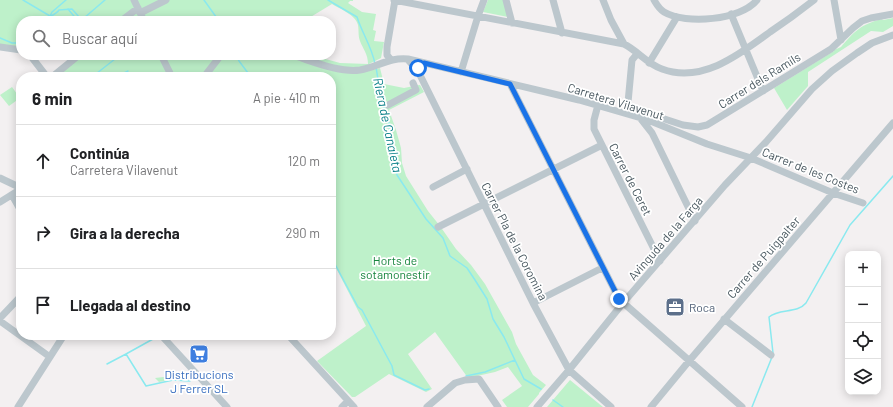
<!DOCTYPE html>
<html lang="es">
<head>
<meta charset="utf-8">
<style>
	:root { --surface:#fff; --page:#f6f6f6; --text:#202124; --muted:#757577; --line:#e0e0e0 }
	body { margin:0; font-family:Barlow,sans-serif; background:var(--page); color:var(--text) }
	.controls { position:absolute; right:12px; bottom:12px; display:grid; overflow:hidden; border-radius:8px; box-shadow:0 2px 10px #0003 }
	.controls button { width:36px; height:36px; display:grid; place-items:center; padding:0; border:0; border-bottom:1px solid var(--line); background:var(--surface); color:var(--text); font:20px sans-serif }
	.stop { position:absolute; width:12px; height:12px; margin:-9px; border:3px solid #1a73e8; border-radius:50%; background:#fff }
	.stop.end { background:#1a73e8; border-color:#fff; box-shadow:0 1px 4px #0008 }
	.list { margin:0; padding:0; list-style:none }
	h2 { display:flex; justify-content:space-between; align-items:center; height:52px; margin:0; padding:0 16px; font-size:17px }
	h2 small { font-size:13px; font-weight:400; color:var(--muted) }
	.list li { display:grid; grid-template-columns:26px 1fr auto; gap:12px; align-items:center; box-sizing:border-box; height:72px; padding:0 16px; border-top:1px solid var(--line) }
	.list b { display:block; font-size:15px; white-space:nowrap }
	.list p { margin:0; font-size:13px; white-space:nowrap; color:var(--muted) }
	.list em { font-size:13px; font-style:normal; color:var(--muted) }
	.icon { flex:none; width:22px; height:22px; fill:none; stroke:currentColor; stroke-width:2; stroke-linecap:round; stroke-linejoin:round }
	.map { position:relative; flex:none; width:893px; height:407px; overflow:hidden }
	.search { position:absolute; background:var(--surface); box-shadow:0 2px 10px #0003; left:16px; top:16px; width:320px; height:44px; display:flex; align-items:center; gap:10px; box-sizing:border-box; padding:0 14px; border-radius:16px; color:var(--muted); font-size:15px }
	.panel { position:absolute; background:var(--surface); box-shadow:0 2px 10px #0003; left:16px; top:72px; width:320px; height:268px; border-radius:16px }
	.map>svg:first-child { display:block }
	.green { fill:#bef1ca }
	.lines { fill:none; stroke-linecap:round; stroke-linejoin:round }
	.stream { stroke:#8ae9ef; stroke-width:1.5 }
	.minor { stroke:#bcc7cd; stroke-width:7 }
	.route { stroke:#1a73e8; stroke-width:5 }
	.labels { text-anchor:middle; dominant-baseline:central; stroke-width:3.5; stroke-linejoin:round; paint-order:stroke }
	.street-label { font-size:12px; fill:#48575f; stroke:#fff }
	.park-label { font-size:12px; fill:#15843c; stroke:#fff }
	.service-label { font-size:12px; fill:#4e5e75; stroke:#fff; text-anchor:start }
	.shop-label { font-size:12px; fill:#366cbe; stroke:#fff }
	.water-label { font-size:13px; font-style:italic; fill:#0a8189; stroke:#fff }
</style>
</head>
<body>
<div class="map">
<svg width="893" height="407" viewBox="0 0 893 407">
	<rect width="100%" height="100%" fill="#f3f0f1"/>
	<path class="green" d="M0,0H353V1H350L348,3L362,12L376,14L373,30L376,31L374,41L384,42L381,58L369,64L371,70L380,68L384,84L404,88L419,85H420L424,92L389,110L396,130L401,148L402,163L406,176L428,211L440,226L456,249L471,265L485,284L512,332L516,344L533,375L546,385L539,393V394L528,407H507L502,400L522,386L508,367L495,372L468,378L435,332L408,354L432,389L426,392L389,374L355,397H352L317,361L366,326L336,268L331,264V77H54L76,59L73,55H311L340,63L368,64C368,54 363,49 360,41C358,36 359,31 358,25C356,15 340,9 332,4L304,21H21V47L0,45Z
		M488,0H504L508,17L483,12Z
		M893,18V26L883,32L871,31L808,72V86L787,110L774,88L834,51V50L841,47C854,32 861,24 882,19L883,20Z
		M12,87L20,98L9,106L0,95Z
		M181,375L189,380L173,379L159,382L155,378Z
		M570,380L603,407H547Z"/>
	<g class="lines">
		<path class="stream" d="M23,0L50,16L52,12L66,0
			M204,0L219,21
			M328,0L357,17C362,33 372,47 375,64
			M68,9L78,21
			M43,21C47,16 55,16 59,10L72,9L80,18H84L105,0
			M0,38L12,43H21
			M236,55L239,61L251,77
			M376,67L381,98L390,127L394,160L397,175L426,219L443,238L450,256L467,268L475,280L487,299L493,319L504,337L524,379L541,389
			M92,77L115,59
			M116,77L128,71
			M331,262L336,266L358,307L362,310L392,366L394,375L425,390L429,389
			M52,335L55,339
			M773,353L769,317C779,308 797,314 806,303L850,225L893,176
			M126,354L153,339
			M107,364L126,354L146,386L173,380L190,381
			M466,376L485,372L515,360
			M553,400L563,407
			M752,407L772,357"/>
		<path class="minor" d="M134,0L144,21
			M394,0L624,44C638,51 647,64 662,69C702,84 740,54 770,32C785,22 800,11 814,0
			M506,0L512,23
			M553,0L562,33
			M603,0L611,20L624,44
			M654,0C657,5 659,9 664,12C686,25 741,20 757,0
			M834,0L841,40
			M140,13L166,0
			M731,14L763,91
			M121,21L138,8
			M0,47L21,50
			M30,55L47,77
			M161,55L172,77
			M292,55C312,61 339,73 360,70C377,67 390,57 408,59L579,100L648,120L707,144L751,158L833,193L863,203
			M391,60L387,55V47L395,0
			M408,60L418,71L533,303L569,370L611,407
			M649,63L677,17
			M461,72L478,16L484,0
			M52,77L79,55
			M204,77L221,55
			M510,84L619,299L742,407
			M388,105L416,90L413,83
			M598,105L594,120V129L660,261
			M627,113L637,110L683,125L698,127L707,125L831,49L853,28L862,21L871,18L893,14
			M627,113L632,60L637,54
			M641,119L652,133L695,221
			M0,178L21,188
			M433,187L467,169
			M12,195L21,211
			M0,202L21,189
			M438,227L602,145
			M533,303L602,268
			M0,318L21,296
			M724,319L771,355
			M0,321L50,357
			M161,335L227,407
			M288,335L354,407
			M18,407L64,335
			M342,407L348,401
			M427,407L455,383L465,380L479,379L498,407
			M537,407L569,370L623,303L725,185L766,142L812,89L832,71L857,53L872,43L893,35
			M651,407L689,361L893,123"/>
	</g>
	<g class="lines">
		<path class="route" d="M418,68L424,63L510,84L619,299"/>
	</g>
	<defs>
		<g id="office-square" transform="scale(1)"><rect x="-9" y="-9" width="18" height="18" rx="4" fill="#5c6f8a" stroke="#fff"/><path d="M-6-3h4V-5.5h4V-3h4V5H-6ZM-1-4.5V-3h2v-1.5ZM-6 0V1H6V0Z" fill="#fff"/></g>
		<g id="supermarket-square" transform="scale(1)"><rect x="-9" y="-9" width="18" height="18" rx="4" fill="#3f7fe0" stroke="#fff"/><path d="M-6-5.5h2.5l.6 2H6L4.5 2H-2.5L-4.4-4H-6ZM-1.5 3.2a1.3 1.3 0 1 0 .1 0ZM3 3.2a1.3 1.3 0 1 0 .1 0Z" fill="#fff"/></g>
	</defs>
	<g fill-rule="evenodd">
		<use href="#office-square" x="675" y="307"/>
		<use href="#supermarket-square" x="199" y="354"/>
	</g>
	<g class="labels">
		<g class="street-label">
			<text transform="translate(759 80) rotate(-32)">Carrer dels Ramils</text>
			<text transform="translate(616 101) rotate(17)">Carretera Vilavenut</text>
			<text transform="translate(811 170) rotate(22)">Carrer de les Costes</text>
			<text transform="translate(631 179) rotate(63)">Carrer de Ceret</text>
			<text transform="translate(665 238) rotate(-49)">Avinguda de la Farga</text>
			<text transform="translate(515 241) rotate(63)">Carrer Pla de la Coromina</text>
			<text transform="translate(763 257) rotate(-49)">Carrer de Puigpalter</text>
		</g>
		<g class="park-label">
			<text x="395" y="260">Horts de<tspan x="395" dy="14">sotamonestir</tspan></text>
		</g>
		<g class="service-label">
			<text x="689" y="307">Roca</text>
		</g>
		<g class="shop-label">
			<text x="199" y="374">Distribucions<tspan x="199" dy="14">J Ferrer SL</tspan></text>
		</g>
		<g class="water-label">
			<text transform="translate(388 125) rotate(78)">Riera de Canaleta</text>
		</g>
	</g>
</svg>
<div class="controls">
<button>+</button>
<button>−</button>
<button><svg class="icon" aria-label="locate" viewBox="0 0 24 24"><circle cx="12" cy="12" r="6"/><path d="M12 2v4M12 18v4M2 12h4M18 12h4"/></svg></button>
<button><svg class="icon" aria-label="layers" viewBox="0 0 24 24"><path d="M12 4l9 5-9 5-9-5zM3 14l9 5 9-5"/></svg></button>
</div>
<div class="stop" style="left:418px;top:68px"></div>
<div class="stop end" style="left:619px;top:299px"></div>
<div class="search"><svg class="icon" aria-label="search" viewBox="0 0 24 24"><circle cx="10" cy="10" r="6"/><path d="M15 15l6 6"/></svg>Buscar aquí</div>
<section class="panel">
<h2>6 min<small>A pie · 410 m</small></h2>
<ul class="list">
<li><svg class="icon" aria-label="ahead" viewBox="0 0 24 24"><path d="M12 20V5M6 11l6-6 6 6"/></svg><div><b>Continúa</b><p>Carretera Vilavenut</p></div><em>120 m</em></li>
<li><svg class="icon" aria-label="right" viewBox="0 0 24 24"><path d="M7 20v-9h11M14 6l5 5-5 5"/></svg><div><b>Gira a la derecha</b></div><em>290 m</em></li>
<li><svg class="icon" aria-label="arrive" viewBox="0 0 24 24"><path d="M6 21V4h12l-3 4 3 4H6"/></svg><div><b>Llegada al destino</b></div></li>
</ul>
</section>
</div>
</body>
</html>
